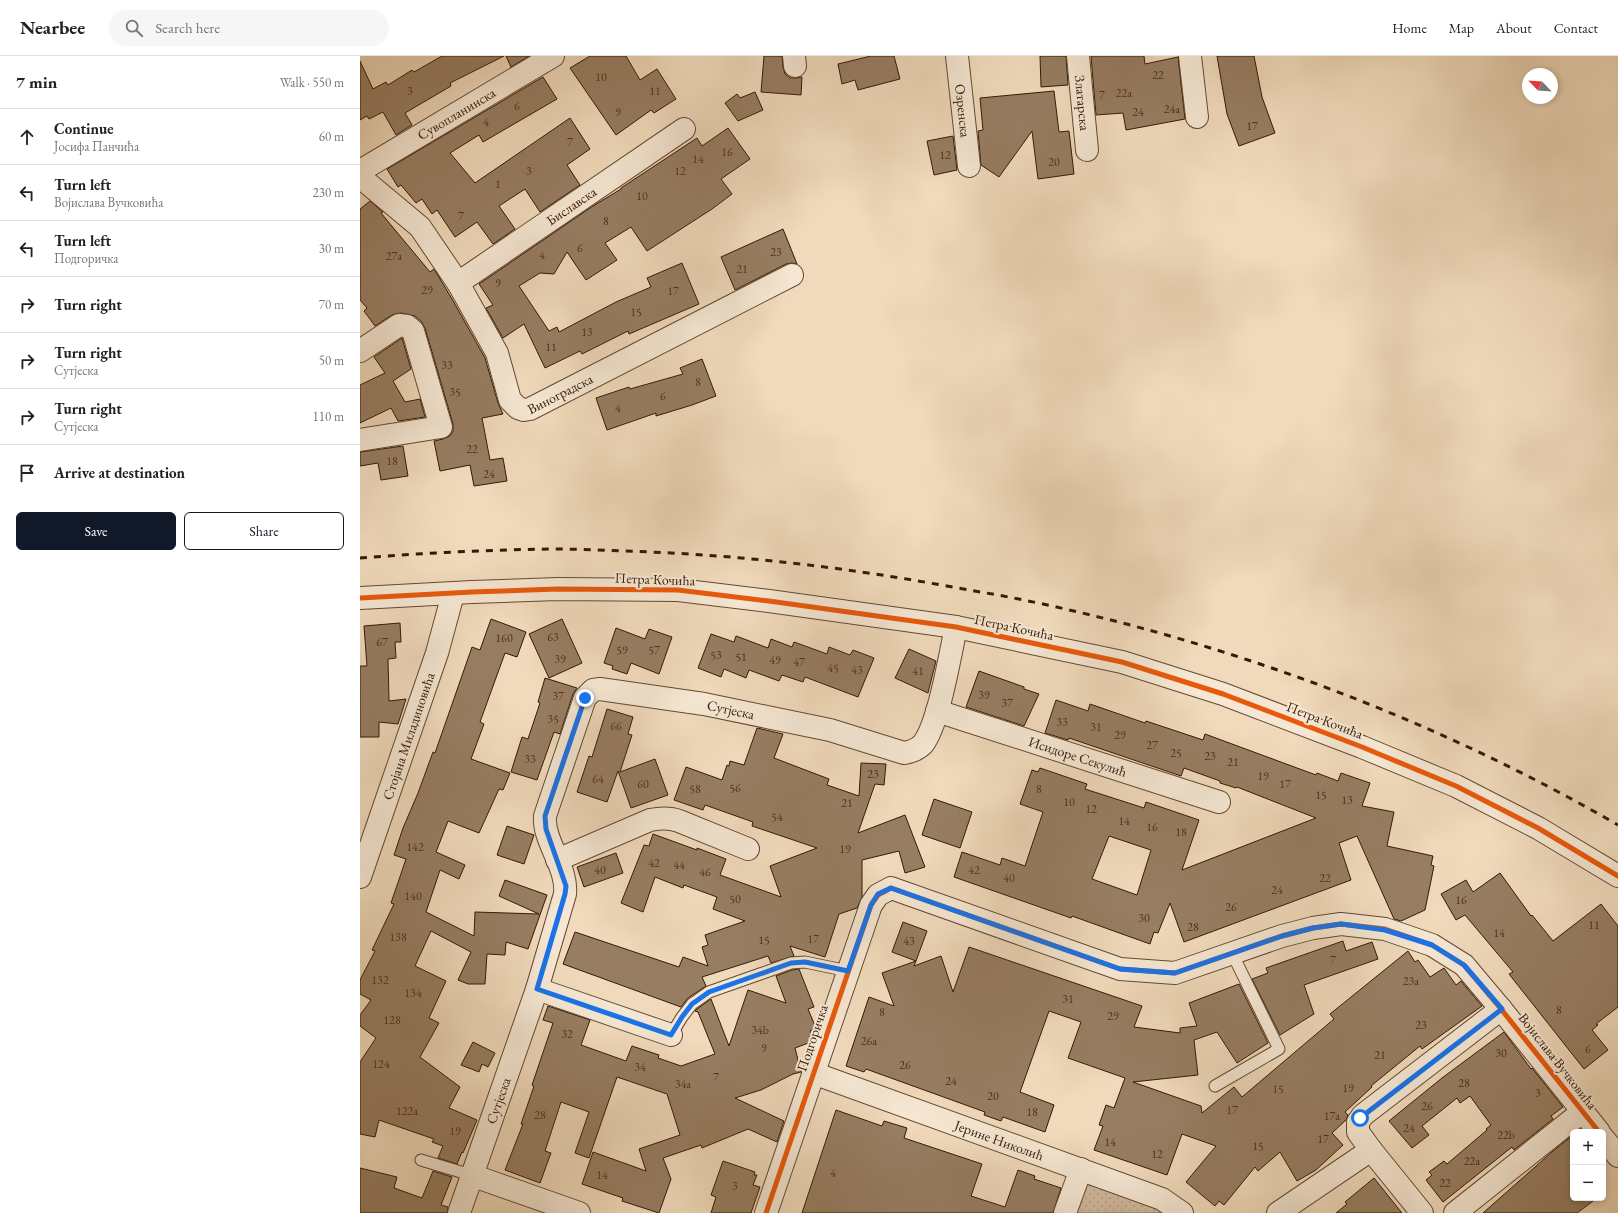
<!DOCTYPE html>
<html lang="en">
<head>
<meta charset="utf-8">
<style>
	:root { --surface:#fff; --page:#f6f6f6; --text:#222; --muted:#767676; --line:#e0e0e0; --accent:#111827 }
	body { margin:0; font-family:"EB Garamond",serif; background:var(--page); color:var(--text) }
	.controls { position:absolute; right:12px; bottom:12px; display:grid; overflow:hidden; border-radius:6px; box-shadow:0 2px 6px #0003 }
	.controls button { width:36px; height:36px; display:grid; place-items:center; padding:0; border:0; border-bottom:1px solid var(--line); background:var(--surface); color:var(--text); font:20px sans-serif }
	.compass { position:absolute; left:1162px; top:12px; width:36px; height:36px; border-radius:50%; background:var(--surface); box-shadow:0 2px 6px #0003; rotate:295deg }
	.stop { position:absolute; width:12px; height:12px; margin:-9px; border:3px solid #1a73e8; border-radius:50%; background:#fff }
	.stop.end { background:#1a73e8; border-color:#fff; box-shadow:0 1px 4px #0008 }
	.list { margin:0; padding:0; list-style:none }
	h2 { display:flex; justify-content:space-between; align-items:center; height:52px; margin:0; padding:0 16px; font-size:17px }
	h2 small { font-size:13px; font-weight:400; color:var(--muted) }
	.list li { display:grid; grid-template-columns:26px 1fr auto; gap:12px; align-items:center; box-sizing:border-box; height:56px; padding:0 16px; border-top:1px solid var(--line) }
	.list b { display:block; font-size:15px; white-space:nowrap }
	.list p { margin:0; font-size:13px; white-space:nowrap; color:var(--muted) }
	.list em { font-size:13px; font-style:normal; color:var(--muted) }
	.actions { display:flex; gap:8px; padding:12px 16px }
	.actions a { flex:1; padding:9px 0; border:1px solid var(--accent); border-radius:6px; text-align:center; font-size:14px; color:var(--accent) }
	.actions .main { background:var(--accent); color:#fff }
	.icon { flex:none; width:22px; height:22px; fill:none; stroke:currentColor; stroke-width:2; stroke-linecap:round; stroke-linejoin:round }
	.map { position:relative; flex:none; width:1258px; height:1157px; overflow:hidden }
	header { display:flex; align-items:center; gap:24px; box-sizing:border-box; height:56px; padding:0 20px; background:var(--surface); border-bottom:1px solid var(--line) }
	header strong { font-size:19px }
	nav { display:flex; gap:22px; margin-inline-start:auto; font-size:14px }
	.search { width:280px; height:36px; background:var(--page); display:flex; align-items:center; gap:10px; box-sizing:border-box; padding:0 14px; border-radius:22px; color:var(--muted); font-size:15px }
	main { display:flex }
	aside { flex:1; background:var(--surface) }
	.map>svg:first-child { display:block }
	.park { fill:url(#park-dots); stroke:#83694f }
	.building { fill:#977d62; stroke:#361902; fill-rule:evenodd }
	.lines { fill:none; stroke-linecap:round; stroke-linejoin:round }
	.lane-casing { stroke:#644930; stroke-width:13 }
	.street-casing { stroke:#644930; stroke-width:24 }
	.lane { stroke:#f5e7d3; stroke-width:11 }
	.street { stroke:#f5e7d3; stroke-width:22 }
	.rail { stroke:#361902; stroke-width:3; stroke-dasharray:7 7; stroke-linecap:butt }
	.cycleway-casing { stroke:#f5e7d3; stroke-width:8 }
	.cycleway { stroke:#e8590c; stroke-width:5 }
	.route { stroke:#1a73e8; stroke-width:5 }
	.labels { text-anchor:middle; dominant-baseline:central; stroke-width:4; stroke-linejoin:round; paint-order:stroke }
	.number-label { font-size:12px; fill:#4e321a }
	.street-label { font-size:14px; fill:#361902; stroke:#f5e7d3 }
</style>
</head>
<body>
<header>
<strong>Nearbee</strong>
<div class="search"><svg class="icon" aria-label="search" viewBox="0 0 24 24"><circle cx="10" cy="10" r="6"/><path d="M15 15l6 6"/></svg>Search here</div>
<nav><a>Home</a><a>Map</a><a>About</a><a>Contact</a></nav>
</header>
<main>
<aside>
<h2>7 min<small>Walk · 550 m</small></h2>
<ul class="list">
<li><svg class="icon" aria-label="ahead" viewBox="0 0 24 24"><path d="M12 20V5M6 11l6-6 6 6"/></svg><div><b>Continue</b><p>Јосифа Панчића</p></div><em>60 m</em></li>
<li><svg class="icon" aria-label="left" viewBox="0 0 24 24"><path d="M17 20v-9H6M10 6l-5 5 5 5"/></svg><div><b>Turn left</b><p>Војислава Вучковића</p></div><em>230 m</em></li>
<li><svg class="icon" aria-label="left" viewBox="0 0 24 24"><path d="M17 20v-9H6M10 6l-5 5 5 5"/></svg><div><b>Turn left</b><p>Подгоричка</p></div><em>30 m</em></li>
<li><svg class="icon" aria-label="right" viewBox="0 0 24 24"><path d="M7 20v-9h11M14 6l5 5-5 5"/></svg><div><b>Turn right</b></div><em>70 m</em></li>
<li><svg class="icon" aria-label="right" viewBox="0 0 24 24"><path d="M7 20v-9h11M14 6l5 5-5 5"/></svg><div><b>Turn right</b><p>Сутјеска</p></div><em>50 m</em></li>
<li><svg class="icon" aria-label="right" viewBox="0 0 24 24"><path d="M7 20v-9h11M14 6l5 5-5 5"/></svg><div><b>Turn right</b><p>Сутјеска</p></div><em>110 m</em></li>
<li><svg class="icon" aria-label="arrive" viewBox="0 0 24 24"><path d="M6 21V4h12l-3 4 3 4H6"/></svg><div><b>Arrive at destination</b></div></li>
</ul>
<div class="actions"><a class="main">Save</a><a>Share</a></div>
</aside>
<div class="map">
<svg width="1258" height="1157" viewBox="0 0 1258 1157">
	<defs>
		<pattern id="park-dots" width="8" height="8" patternUnits="userSpaceOnUse"><rect width="8" height="8" fill="#d0b99c"/><path d="M2 2h.1M6 6h.1" fill="none" stroke="#b39e85" stroke-width="1.8" stroke-linecap="round"/></pattern>
	</defs>
	<rect width="100%" height="100%" fill="#f0dabb"/>
	<filter id="stains"><feTurbulence type="fractalNoise" baseFrequency=".005" numOctaves="4"/><feColorMatrix values="0 0 0 0 .2 0 0 0 0 .09 0 0 0 0 .02 0 0 0 .5 -.17"/></filter>
	<radialGradient id="worn" r=".72"><stop offset=".6" stop-color="#630" stop-opacity="0"/><stop offset="1" stop-color="#630" stop-opacity=".3"/></radialGradient>
	<path class="park" d="M721,1126L801,1152L808,1157H711Z"/>
	<path class="building" d="M82,0H144L90,27L91,30L45,57L52,69L36,79L23,56L9,63L7,60L0,64V5L13,33L26,26L28,29L52,14L54,16Z
		M146,0H169L151,11Z
		M230,0H266L280,24L297,13L316,43L294,57L291,54L256,79L210,12Z
		M404,0H422L423,11L425,18L430,22H436L442,21L441,39L401,36Z
		M511,0H534L540,23L498,34L495,24L482,28L478,8Z
		M680,0H706L708,29L681,31Z
		M731,0H784L785,8L818,1L825,63L766,74L763,57L736,59Z
		M857,0H894L902,41L915,77L879,90L867,58Z
		M183,21L197,43L123,86L119,79L90,97L115,127L210,62L230,93L207,109L220,129L180,156L165,133L139,150L155,173L133,188L117,166L95,181L77,154L72,158L62,143L56,147L41,129L38,131L27,113Z
		M694,35L699,76L709,75L714,118L678,123L672,75L639,121L621,109L618,75L623,74L620,42Z
		M395,36L403,54L378,65L365,47L377,38L380,42Z
		M368,72L390,103L361,123L372,138L352,153L287,195L271,171L245,187L257,204L226,224L207,196L194,218L180,217L159,230L189,275L197,271L199,276L256,246L291,231L287,222L322,207L339,248L269,278L268,275L222,298L220,295L185,312L164,268L143,282L126,252L133,249L119,228L233,150L261,133V132L337,82L342,90Z
		M593,80L597,114L574,119L567,85Z
		M10,145L23,156L21,157L70,216L74,213L92,243L125,302L138,347L143,358L122,362L130,404L143,402L147,425L114,430L110,409L80,415L74,385L83,383L90,380L93,375V368L65,272L61,265L55,260L41,257L32,259L15,270L4,255L7,252L0,244V153Z
		M423,173L437,208L432,207L426,208L375,234L361,201Z
		M42,282L51,313L33,325L45,346L60,343L65,361L38,365L31,352L0,367V329L25,317L14,301Z
		M342,303L356,340L332,349L296,360V357L247,374L236,342L269,331L270,333L323,318L320,312Z
		M43,390L48,420L21,424L18,407L0,410V396Z
		M131,563L166,576L157,601L145,597L120,666L124,668L111,703L150,717L143,734L139,733L119,777L88,765L76,796L105,809L99,823L80,814L66,856L114,880L115,856L179,858L139,840L145,824L187,839L168,893L146,886L145,899L127,898L125,928H108L98,924L111,896L71,875L55,910L86,925L69,962L79,967L60,1001L100,1031L89,1052L117,1064L103,1097L102,1096L97,1108L78,1102L83,1090L72,1086L74,1083L19,1064L15,1081L0,1078V1006L16,982L0,970V959L11,944L0,938V924L15,895L12,894L34,848L31,847L46,803L34,799L43,772L58,737L73,696L75,697L112,591L120,594Z
		M202,563L222,607L189,622L169,578Z
		M40,567L41,586H35L36,602L28,603L29,645L46,643L38,668L19,666V681H0V610H7L4,570Z
		M256,572L285,583L289,573L312,581L299,618L271,607L267,618L252,613L253,610L244,607Z
		M351,578L374,586L376,580L408,592L411,583L432,591L434,586L467,598L469,591L490,599L493,594L514,602L498,641L445,621L443,626L422,619L419,625L389,614L386,622L364,613L361,621L338,612Z
		M549,593L576,605L568,637L535,622Z
		M619,615L664,631V633L679,638L664,670L606,651Z
		M185,622L217,632L213,638L200,678L194,676L177,724L151,716L162,681L168,683L180,647L178,646Z
		M696,644L728,655L730,648L785,667L786,665L843,684L845,678L956,719L957,717L978,725L981,717L1010,727L1002,750L1034,756L1027,790L1073,800L1071,809L1074,810L1065,854L1041,865L1034,863L997,780L979,787L991,824L824,886L810,847L798,877L794,876L790,888L712,860L711,862L594,821L602,796L640,809L642,802L665,810L683,756L660,748L672,714L678,716L680,712L727,728L725,733L784,752L786,746L839,764L822,814L956,762L877,731L876,732L860,727V725L824,712L821,720L709,682L708,684L685,677ZM749,780L791,794L777,839L732,823Z
		M247,653L273,661L268,678L272,679L260,716L295,703L308,739L271,752L258,715L247,746L217,736L229,700L232,701Z
		M397,672L423,678L414,702L469,723L467,729L499,740L501,707L526,708L524,729L515,728L498,777L545,759L565,811L545,817L539,795L502,804V841L497,852L479,858L465,901L430,890L434,900L411,907L408,900L342,921L346,930L328,942L321,951L203,908L215,876L319,911L323,901L348,910L342,891L348,889L345,879L385,865L353,853L357,841L324,829L323,832L295,821L283,856L261,847L284,789L289,790L293,778L337,794V792L366,803L360,819L421,841L410,810L457,792L392,770L393,766L345,749L343,754L314,744L326,711L362,724L367,709L369,710L370,705L384,709Z
		M574,743L612,756L600,792L562,779Z
		M147,770L174,779L164,808L137,799Z
		M256,797L263,817L224,831L217,811Z
		M1140,817L1171,860L1172,859L1193,885L1241,848L1258,870V951L1236,968L1238,969L1232,974L1248,994L1224,1013L1149,918L1153,916L1105,859L1096,864L1081,838L1106,824L1113,836Z
		M543,866L567,875L556,905L532,896Z
		M983,885L986,895L1012,886L1018,903L944,929L954,958L920,979L892,923L908,917L906,912Z
		M609,891L782,950L774,971L820,977V972L837,970L829,947L879,928L908,987L877,1007L857,976L834,984L838,1019L773,1026L841,1050L842,1057L874,1031L882,1041L974,963L970,958L1048,895L1055,906L1058,904L1070,921L1084,912L1096,929L1101,925L1122,950L1062,993L1060,990L1011,1030L1012,1031L985,1056L988,1059L986,1064L972,1077L983,1089L956,1114L937,1125L920,1096L898,1115L895,1111L864,1149L859,1145L855,1150L826,1126L856,1090L822,1078L807,1119L734,1094L743,1070L739,1069L746,1049L754,1052L765,1022L708,1002L721,966L689,955L660,1036L694,1049L685,1076L643,1061L641,1065L624,1059L625,1056L506,1013L504,1016L486,1010L509,941L534,950L522,917L556,905L554,910L581,900L593,936Z
		M439,913L454,951L448,953L456,972L450,975L453,981L451,986L435,992L441,1016L433,1018L401,1034L375,1042L424,1065L417,1086L388,1073L342,1092L341,1089L303,1102L311,1123L299,1157L262,1145L263,1142L222,1128L233,1096L286,1115L279,1093L320,1079L307,1038L257,1021L229,1102L215,1097L229,1056L201,1046L185,1095L191,1097L180,1127L145,1114L163,1068H161L174,1030L172,1029L193,967L183,964L188,950L230,964L221,989L266,1005L272,990L299,999L298,1002L321,1010L355,998L338,956L335,955L337,953L351,943L369,990L388,934L426,947L416,920L432,914Z
		M1144,976L1171,1013L1172,1012L1203,1051L1191,1060L1193,1063L1159,1090L1154,1094L1152,1091L1083,1146L1066,1124L1072,1119L1069,1116L1084,1105L1087,1108L1127,1074L1126,1073L1131,1069L1110,1040L1100,1047L1097,1042L1062,1070L1069,1079L1052,1092L1029,1065L1082,1022Z
		M113,986L135,997L128,1011L122,1008L119,1016L101,1009Z
		M476,1054L522,1070L524,1065L547,1072L544,1082L622,1108L611,1140L645,1151L658,1114L675,1120L674,1123L701,1132L693,1157H442Z
		M1213,1079V1142H1237L1217,1157H1123L1192,1096Z
		M363,1105L395,1116L394,1119H397L393,1129L400,1131L391,1157H351L356,1141L351,1139Z
		M0,1112L37,1121L34,1132L62,1142L73,1115L92,1121L81,1149L88,1151L87,1157H0Z
		M1014,1122L1042,1157H976L987,1148L985,1146Z"/>
	<g class="lines">
		<g class="lane-casing">
			<path id="lane" d="M311,979L322,961L332,948L349,936L400,918L431,907L445,906L488,915
				M855,1030L919,993L872,897
				M61,1104L111,1119"/>
		</g>
		<g class="street-casing">
			<g id="street">
				<path d="M434,0L435,10"/>
				<path id="s1" d="M597,0L609,110"/>
				<path id="s2" d="M718,0L727,94"/>
				<path d="M830,0L837,61"/>
				<path id="s3" d="M0,115L193,0"/>
				<path id="s4" d="M0,121L60,171L98,227L137,297L150,344L158,352L164,354L170,353L432,219"/>
				<path id="s5" d="M98,227L324,73"/>
				<path d="M0,295L39,269L47,270L53,275L81,371L0,384"/>
				<path d="M0,542L112,536L198,533L318,534L409,545L596,571L762,606L863,638L1002,691L1096,730L1178,772L1258,820"/>
				<path id="s6" d="M577,655L859,746"/>
				<path d="M197,804L290,764C300,762 309,761 319,765L388,793"/>
				<path id="s7" d="M0,821L77,597L93,538"/>
				<path d="M177,933L311,979"/>
				<path id="s8" d="M453,1017L802,1143L822,1157"/>
				<path d="M1243,1082L1258,1100"/>
				<path d="M1011,1094L1062,1157"/>
				<path d="M111,1119L219,1157"/>
				<path id="s9" d="M99,1157L177,933L205,838C208,811 183,786 185,760L225,642L233,634L240,633L344,648L470,674L544,697C551,696 558,693 563,688C579,667 590,599 596,571"/>
				<path d="M406,1157L511,849L518,839L531,832L760,913L815,917L922,880L953,872L981,868L1025,873L1072,889L1104,909L1141,953L1239,1076"/>
				<path d="M705,1157L721,1113"/>
				<path d="M918,1157L1011,1094L998,1076V1066L1003,1059L1141,953"/>
				<path d="M1095,1157L1222,1056"/>
			</g>
		</g>
		<use href="#lane" class="lane"/>
		<use href="#street" class="street"/>
		<path class="rail" d="M0,502C63,497 127,494 190,493C214,493 238,494 262,495C369,498 476,510 581,529C614,535 646,540 678,547C879,590 1080,666 1258,769"/>
		<g class="cycleway-casing">
			<path id="cycleway" d="M0,542L112,536L198,533L318,534L409,545L596,571L762,606L863,638L1002,691L1096,730L1178,772L1258,820
				M406,1157L511,849L518,839L531,832L760,913L815,917L922,880L953,872L981,868L1025,873L1072,889L1104,909L1141,953L1239,1076"/>
		</g>
		<use href="#cycleway" class="cycleway"/>
	</g>
	<g class="lines">
		<path class="route" d="M225,642L185,760L186,773L206,830L205,838L177,933L311,979L322,961L332,948L349,936L400,918L431,907L445,906L488,915L511,849L518,838L531,832L760,913L815,917L922,880L953,872L981,868L1025,874L1072,889L1104,909L1142,953L1000,1062"/>
	</g>
	<g class="labels">
		<g class="number-label">
			<text x="798" y="19">22</text>
			<text x="241" y="21">10</text>
			<text x="50" y="35">3</text>
			<text x="295" y="35">11</text>
			<text x="764" y="37">22a</text>
			<text x="742" y="39">7</text>
			<text x="157" y="50">6</text>
			<text x="812" y="53">24a</text>
			<text x="258" y="56">9</text>
			<text x="778" y="56">24</text>
			<text x="126" y="66">4</text>
			<text x="892" y="70">17</text>
			<text x="210" y="86">7</text>
			<text x="367" y="96">16</text>
			<text x="585" y="99">12</text>
			<text x="338" y="103">14</text>
			<text x="694" y="106">20</text>
			<text x="169" y="115">3</text>
			<text x="320" y="115">12</text>
			<text x="138" y="128">1</text>
			<text x="282" y="140">10</text>
			<text x="101" y="160">7</text>
			<text x="246" y="165">8</text>
			<text x="220" y="192">6</text>
			<text x="416" y="196">23</text>
			<text x="182" y="199">4</text>
			<text x="34" y="200">27a</text>
			<text x="382" y="213">21</text>
			<text x="138" y="227">9</text>
			<text x="67" y="234">29</text>
			<text x="313" y="235">17</text>
			<text x="276" y="256">15</text>
			<text x="227" y="276">13</text>
			<text x="191" y="291">11</text>
			<text x="87" y="309">33</text>
			<text x="338" y="326">8</text>
			<text x="95" y="336">35</text>
			<text x="303" y="340">6</text>
			<text x="258" y="352">4</text>
			<text x="112" y="393">22</text>
			<text x="32" y="405">18</text>
			<text x="129" y="418">24</text>
			<text x="193" y="581">63</text>
			<text x="144" y="582">160</text>
			<text x="22" y="586">67</text>
			<text x="262" y="594">59</text>
			<text x="294" y="594">57</text>
			<text x="356" y="599">53</text>
			<text x="381" y="601">51</text>
			<text x="200" y="603">39</text>
			<text x="415" y="604">49</text>
			<text x="439" y="606">47</text>
			<text x="473" y="612">45</text>
			<text x="497" y="614">43</text>
			<text x="558" y="615">41</text>
			<text x="624" y="639">39</text>
			<text x="198" y="640">37</text>
			<text x="647" y="647">37</text>
			<text x="193" y="663">35</text>
			<text x="702" y="666">33</text>
			<text x="256" y="670">66</text>
			<text x="736" y="671">31</text>
			<text x="760" y="679">29</text>
			<text x="792" y="689">27</text>
			<text x="816" y="697">25</text>
			<text x="850" y="700">23</text>
			<text x="170" y="703">33</text>
			<text x="873" y="706">21</text>
			<text x="513" y="718">23</text>
			<text x="903" y="720">19</text>
			<text x="238" y="723">64</text>
			<text x="283" y="728">60</text>
			<text x="925" y="728">17</text>
			<text x="375" y="732">56</text>
			<text x="335" y="733">58</text>
			<text x="679" y="733">8</text>
			<text x="961" y="739">15</text>
			<text x="987" y="744">13</text>
			<text x="709" y="746">10</text>
			<text x="487" y="747">21</text>
			<text x="731" y="753">12</text>
			<text x="417" y="761">54</text>
			<text x="764" y="765">14</text>
			<text x="792" y="771">16</text>
			<text x="821" y="776">18</text>
			<text x="55" y="791">142</text>
			<text x="485" y="793">19</text>
			<text x="294" y="807">42</text>
			<text x="319" y="809">44</text>
			<text x="240" y="814">40</text>
			<text x="614" y="814">42</text>
			<text x="345" y="816">46</text>
			<text x="649" y="822">40</text>
			<text x="965" y="822">22</text>
			<text x="917" y="834">24</text>
			<text x="53" y="840">140</text>
			<text x="375" y="843">50</text>
			<text x="1101" y="844">16</text>
			<text x="871" y="851">26</text>
			<text x="784" y="862">30</text>
			<text x="1234" y="869">11</text>
			<text x="833" y="871">28</text>
			<text x="1139" y="877">14</text>
			<text x="38" y="881">138</text>
			<text x="453" y="883">17</text>
			<text x="404" y="884">15</text>
			<text x="549" y="885">43</text>
			<text x="973" y="904">7</text>
			<text x="20" y="924">132</text>
			<text x="1051" y="925">23a</text>
			<text x="53" y="937">134</text>
			<text x="708" y="943">31</text>
			<text x="1199" y="954">8</text>
			<text x="522" y="956">8</text>
			<text x="753" y="960">29</text>
			<text x="32" y="964">128</text>
			<text x="1061" y="969">23</text>
			<text x="400" y="974">34b</text>
			<text x="207" y="978">32</text>
			<text x="509" y="985">26a</text>
			<text x="404" y="992">9</text>
			<text x="1228" y="993">6</text>
			<text x="1141" y="997">30</text>
			<text x="1020" y="999">21</text>
			<text x="21" y="1008">124</text>
			<text x="545" y="1009">26</text>
			<text x="280" y="1011">34</text>
			<text x="356" y="1021">7</text>
			<text x="591" y="1025">24</text>
			<text x="1104" y="1027">28</text>
			<text x="323" y="1028">34a</text>
			<text x="988" y="1032">19</text>
			<text x="918" y="1033">15</text>
			<text x="1178" y="1037">3</text>
			<text x="633" y="1040">20</text>
			<text x="1067" y="1050">26</text>
			<text x="872" y="1054">17</text>
			<text x="47" y="1055">122a</text>
			<text x="672" y="1056">18</text>
			<text x="180" y="1059">28</text>
			<text x="972" y="1060">17a</text>
			<text x="1049" y="1072">24</text>
			<text x="95" y="1075">19</text>
			<text x="1146" y="1079">22b</text>
			<text x="963" y="1083">17</text>
			<text x="750" y="1086">14</text>
			<text x="898" y="1090">15</text>
			<text x="797" y="1098">12</text>
			<text x="1112" y="1105">22a</text>
			<text x="473" y="1117">4</text>
			<text x="242" y="1119">14</text>
			<text x="1085" y="1127">22</text>
			<text x="375" y="1130">3</text>
		</g>
		<g class="street-label">
			<text stroke="none"><textPath href="#s2" startOffset="47">Златарска</textPath></text>
			<text stroke="none"><textPath href="#s1" startOffset="55">Озренска</textPath></text>
			<text stroke="none"><textPath href="#s3" startOffset="112">Сувопланинска</textPath></text>
			<text stroke="none"><textPath href="#s5" startOffset="137">Биславска</textPath></text>
			<text stroke="none"><textPath href="#s4" startOffset="332">Виноградска</textPath></text>
			<text transform="translate(295 523) rotate(2)">Петра Кочића</text>
			<text transform="translate(654 571) rotate(12)">Петра Кочића</text>
			<text stroke="none"><textPath href="#s9" startOffset="693">Сутјеска</textPath></text>
			<text transform="translate(965 664) rotate(21)">Петра Кочића</text>
			<text stroke="none"><textPath href="#s7" startOffset="149">Стојана Миладиновића</textPath></text>
			<text stroke="none"><textPath href="#s6" startOffset="148">Исидоре Секулић</textPath></text>
			<text transform="translate(452 982) rotate(-71)">Подгоричка</text>
			<text transform="translate(1198 1005) rotate(52)">Војислава Вучковића</text>
			<text stroke="none"><textPath href="#s9" startOffset="119">Сутјеска</textPath></text>
			<text stroke="none"><textPath href="#s8" startOffset="198">Јерине Николић</textPath></text>
		</g>
	</g>
	<rect width="100%" height="100%" filter="url(#stains)"/>
	<rect width="100%" height="100%" fill="url(#worn)"/>
</svg>
<div class="controls">
<button>+</button>
<button>−</button>
</div>
<svg class="compass" viewBox="-18 -18 36 36"><path d="M0-13l5 13h-10z" fill="#e53935"/><path d="M0 13l5-13h-10z" fill="#767676"/></svg>
<div class="stop" style="left:1000px;top:1062px"></div>
<div class="stop end" style="left:225px;top:642px"></div>
</div>
</main>
</body>
</html>
